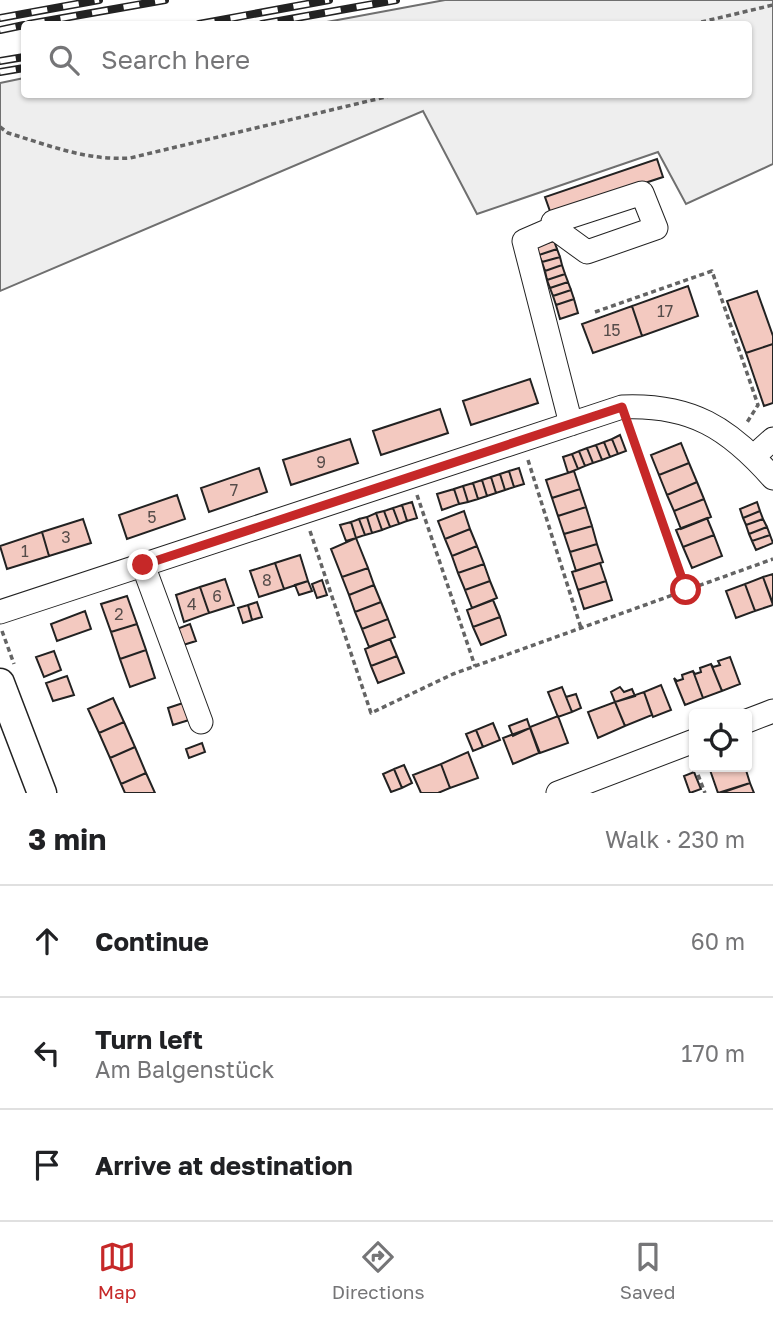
<!DOCTYPE html>
<html lang="en">
<head>
<meta charset="utf-8">
<style>
	:root { --surface:#fff; --page:#f2f2f2; --text:#202124; --muted:#757577; --line:#e0e0e0; --accent:#c62828 }
	body { margin:0; font-family:"Golos Text",sans-serif; background:var(--page); color:var(--text) }
	.controls { position:absolute; right:21px; bottom:21px; display:grid; overflow:hidden; border-radius:7px; box-shadow:0 2px 5px #0004 }
	.controls button { width:63px; height:63px; display:grid; place-items:center; padding:0; border:0; border-bottom:2px solid var(--line); background:var(--surface); color:var(--text); font:35px sans-serif }
	.stop { position:absolute; width:21px; height:21px; margin:-16px; border:5px solid #c62828; border-radius:50%; background:#fff }
	.stop.end { background:#c62828; border-color:#fff; box-shadow:0 2px 7px #0008 }
	.list { margin:0; padding:0; list-style:none }
	h2 { display:flex; justify-content:space-between; align-items:center; height:91px; margin:0; padding:0 28px; font-size:30px }
	h2 small { font-size:23px; font-weight:400; color:var(--muted) }
	.list li { display:grid; grid-template-columns:46px 1fr auto; gap:21px; align-items:center; box-sizing:border-box; height:112px; padding:0 28px; border-top:2px solid var(--line) }
	.list b { display:block; font-size:26px; white-space:nowrap }
	.list p { margin:0; font-size:23px; white-space:nowrap; color:var(--muted) }
	.list em { font-size:23px; font-style:normal; color:var(--muted) }
	.icon { flex:none; width:38px; height:38px; fill:none; stroke:currentColor; stroke-width:2; stroke-linecap:round; stroke-linejoin:round }
	.map { position:relative; flex:none; width:773px; height:793px; overflow:hidden }
	.search { position:absolute; background:var(--surface); box-shadow:0 2px 5px #0004; left:21px; right:21px; top:21px; height:77px; display:flex; align-items:center; gap:18px; box-sizing:border-box; padding:0 24px; border-radius:7px; color:var(--muted); font-size:26px }
	.sheet { height:427px; background:var(--surface) }
	nav { display:flex; justify-content:space-around; align-items:center; box-sizing:border-box; height:98px; border-top:2px solid var(--line); background:var(--surface); font-size:19px; color:var(--muted) }
	nav a { display:grid; justify-items:center; gap:4px }
	nav .on { color:var(--accent) }
	.map>svg:first-child { display:block }
	.green { fill:#eee; stroke:#6f6f6f; stroke-width:2 }
	.building { fill:#f3c9c0; stroke:#222; stroke-width:2 }
	.lines { fill:none; stroke-linecap:round; stroke-linejoin:round }
	.minor-casing { stroke:#222; stroke-width:25 }
	.major-casing { stroke:#222; stroke-width:31 }
	.path { stroke:#646464; stroke-width:3.5; stroke-dasharray:5 3.5; stroke-linecap:butt }
	.minor { stroke:#fff; stroke-width:23 }
	.major { stroke:#fff; stroke-width:28 }
	.rail-casing { stroke:#222; stroke-width:8 }
	.rail { stroke:#fff; stroke-width:5; stroke-dasharray:16; stroke-linecap:butt }
	.route { stroke:#c62828; stroke-width:9 }
	.labels { text-anchor:middle; dominant-baseline:central; stroke-width:5; stroke-linejoin:round; paint-order:stroke }
	.number-label { font-size:16px; fill:#564c4a }
</style>
</head>
<body>
<div class="map">
<svg width="773" height="793" viewBox="0 0 773 793">
	<rect width="100%" height="100%" fill="#fff"/>
	<path class="green" d="M445,0H773V164L686,204L658,152L477,214L423,111L0,291V83L24,78V94H748V24H316Z"/>
	<path class="building" d="M657,159L663,177L551,214L545,197Z
		M554,241L557,249L539,255L536,246Z
		M557,249L560,257L542,262L539,255Z
		M560,257L562,265L545,271L542,262Z
		M562,265L565,274L547,280L545,271Z
		M565,274L568,282L550,288L547,280Z
		M568,282L571,290L553,296L550,288Z
		M688,286L698,316L642,336L632,306Z
		M571,290L574,299L556,305L553,296Z
		M757,291L773,336V344L746,353L727,301Z
		M574,299L578,313L560,319L556,305Z
		M632,306L642,336L593,353L582,324Z
		M773,344V403L764,406L746,353Z
		M530,379L538,403L471,425L463,401Z
		M440,409L448,433L381,455L373,431Z
		M620,435L626,451L618,454L612,439Z
		M350,439L358,463L291,485L283,460Z
		M612,439L618,454L610,457L604,442Z
		M604,442L610,457L602,460L596,445Z
		M681,443L689,463L659,475L651,455Z
		M596,445L602,460L593,463L587,448Z
		M587,448L593,463L585,466L579,451Z
		M579,451L585,466L578,469L572,454Z
		M572,454L578,469L568,473L563,457Z
		M689,463L697,482L667,495L659,475Z
		M259,468L267,492L209,512L201,488Z
		M519,468L524,484L514,487L509,471Z
		M509,471L514,487L505,490L500,474Z
		M574,471L580,489L552,498L546,480Z
		M500,474L505,490L496,493L491,477Z
		M491,477L496,493L487,496L482,480Z
		M482,480L487,496L478,499L473,483Z
		M697,482L704,499L674,511L667,495Z
		M473,483L478,499L468,502L463,486Z
		M463,486L468,502L459,504L454,489Z
		M454,489L459,504L442,510L437,494Z
		M580,489L586,507L558,516L552,498Z
		M177,495L185,519L127,539L119,515Z
		M704,499L711,517L681,529L674,511Z
		M412,502L417,518L407,521L402,505Z
		M757,502L760,511L743,518L740,509Z
		M402,505L407,521L399,524L393,508Z
		M586,507L592,526L564,534L558,516Z
		M393,508L399,524L390,527L384,511Z
		M384,511L390,527L382,530L376,513Z
		M464,511L470,529L445,539L438,521Z
		M760,511L763,519L746,525L743,518Z
		M376,513L382,530L372,533L367,517Z
		M367,517L372,533L365,535L359,519Z
		M707,518L714,535L683,547L676,530Z
		M83,519L91,543L49,556L42,532Z
		M359,519L365,535L356,538L351,522Z
		M763,519L767,527L749,534L746,525Z
		M351,522L356,538L346,541L340,525Z
		M592,526L597,544L570,552L564,534Z
		M767,527L770,535L752,541L749,534Z
		M470,529L477,546L452,556L445,539Z
		M42,532L49,556L7,569L0,546Z
		M714,535L722,556L692,568L683,547Z
		M770,535L773,543L756,550L752,541Z
		M356,538L368,568L342,577L331,549Z
		M597,544L603,562L576,571L570,552Z
		M477,546L484,564L458,573L452,556Z
		M300,555L308,581L284,589L275,563Z
		M275,563L284,589L259,597L250,571Z
		M600,563L606,581L578,590L572,572Z
		M484,564L490,581L465,590L458,573Z
		M368,568L374,585L349,595L342,577Z
		M773,574V604L763,577Z
		M763,577L773,605L755,611L745,584Z
		M225,579L234,605L209,613L200,587Z
		M322,580L327,595L317,598L312,584Z
		M308,581L312,591L299,595L295,585Z
		M490,581L497,598L472,608L465,590Z
		M606,581L612,600L584,609L578,590Z
		M745,584L755,611L736,618L726,591Z
		M374,585L381,602L355,612L349,595Z
		M200,587L209,613L184,622L176,595Z
		M127,596L137,624L111,632L101,604Z
		M493,600L500,617L473,627L467,610Z
		M257,602L262,617L252,620L248,605Z
		M381,602L388,619L362,629L355,612Z
		M248,605L252,620L243,623L238,608Z
		M85,611L91,629L57,641L51,624Z
		M500,617L506,635L481,645L473,627Z
		M388,619L395,637L369,647L362,629Z
		M137,624L146,650L120,659L111,632Z
		M190,624L196,641L180,646L174,630Z
		M390,639L397,656L371,666L365,649Z
		M146,650L155,678L130,687L120,659Z
		M54,651L61,670L44,677L36,657Z
		M397,656L404,673L378,683L371,666Z
		M730,657L740,684L722,691L711,664L713,667L720,665L718,661Z
		M711,664L722,691L703,698L693,671L695,674L701,672L700,668Z
		M693,671L703,698L685,705L674,678L677,681L683,679L682,675Z
		M67,676L74,695L53,701L46,683Z
		M661,685L671,710L653,717L644,692Z
		M562,687L572,712L558,717L548,692Z
		M620,687L624,692L632,689L635,696L615,702L611,692Z
		M644,692L652,715L625,726L615,702Z
		M576,694L581,708L572,712L566,697Z
		M113,698L124,722L99,733L88,709Z
		M615,702L625,726L598,738L588,712Z
		M183,703L189,720L173,725L168,708Z
		M558,716L568,743L540,753L530,727Z
		M527,719L530,728L513,736L509,726Z
		M124,722L135,747L110,758L99,733Z
		M493,723L500,740L483,747L476,730Z
		M530,728L539,753L513,764L503,738Z
		M476,730L483,747L473,751L466,734Z
		M202,743L205,752L189,758L186,749Z
		M135,747L146,773L121,784L110,758Z
		M468,752L478,778L450,788L441,764Z
		M441,764L450,788L438,793H421L413,775Z
		M404,765L412,783L402,788L394,769Z
		M719,767H745L750,783L718,793L710,770Z
		M394,769L402,788L391,792L383,774Z
		M694,772L701,789L690,793L684,776Z
		M146,773L155,793H125L121,784Z
		M750,783L754,793H721Z"/>
	<g class="lines">
		<g class="minor-casing">
			<path id="minor" d="M554,228L553,222L642,193L656,228L587,252L554,228L524,241L571,424
				M754,456L773,439
				M143,565L201,722
				M0,612L622,407C691,404 729,428 773,478
				M747,721L773,711
				M558,793L694,741"/>
		</g>
		<g class="major-casing">
			<path id="major" d="M0,683L42,793"/>
		</g>
		<path class="path" d="M693,24L773,5
			M0,127L8,133C48,145 87,161 130,158L398,94
			M595,312L712,271L758,405L746,424
			M629,427L686,590
			M528,460L581,628
			M417,495L475,666
			M310,531L371,713L453,674L773,559
			M2,631L14,664
			M695,767L705,793"/>
		<use href="#minor" class="minor"/>
		<use href="#major" class="major"/>
		<g class="rail-casing">
			<path id="rail" d="M0,18L99,0
				M29,24L165,0
				M199,24L329,0
				M262,24L396,0
				M0,30L24,25
				M0,61L24,57
				M0,72L24,68"/>
		</g>
		<use href="#rail" class="rail"/>
	</g>
	<g class="lines">
		<path class="route" d="M143,565L622,407L686,590"/>
	</g>
	<g class="labels">
		<g class="number-label">
			<text x="665" y="311">17</text>
			<text x="612" y="330">15</text>
			<text x="321" y="462">9</text>
			<text x="234" y="490">7</text>
			<text x="152" y="517">5</text>
			<text x="66" y="537">3</text>
			<text x="25" y="551">1</text>
			<text x="267" y="580">8</text>
			<text x="217" y="596">6</text>
			<text x="192" y="604">4</text>
			<text x="119" y="614">2</text>
		</g>
	</g>
</svg>
<div class="controls">
<button><svg class="icon" aria-label="locate" viewBox="0 0 24 24"><circle cx="12" cy="12" r="6"/><path d="M12 2v4M12 18v4M2 12h4M18 12h4"/></svg></button>
</div>
<div class="stop" style="left:686px;top:590px"></div>
<div class="stop end" style="left:143px;top:565px"></div>
<div class="search"><svg class="icon" aria-label="search" viewBox="0 0 24 24"><circle cx="10" cy="10" r="6"/><path d="M15 15l6 6"/></svg>Search here</div>
</div>
<section class="sheet">
<h2>3 min<small>Walk · 230 m</small></h2>
<ul class="list">
<li><svg class="icon" aria-label="ahead" viewBox="0 0 24 24"><path d="M12 20V5M6 11l6-6 6 6"/></svg><div><b>Continue</b></div><em>60 m</em></li>
<li><svg class="icon" aria-label="left" viewBox="0 0 24 24"><path d="M17 20v-9H6M10 6l-5 5 5 5"/></svg><div><b>Turn left</b><p>Am Balgenstück</p></div><em>170 m</em></li>
<li><svg class="icon" aria-label="arrive" viewBox="0 0 24 24"><path d="M6 21V4h12l-3 4 3 4H6"/></svg><div><b>Arrive at destination</b></div></li>
</ul>
</section>
<nav>
<a class="on"><svg class="icon" aria-label="map" viewBox="0 0 24 24"><path d="M3 6l6-2 6 2 6-2v14l-6 2-6-2-6 2zM9 4v14M15 6v14"/></svg>Map</a>
<a><svg class="icon" aria-label="directions" viewBox="0 0 24 24"><path d="M12 3l9 9-9 9-9-9zM9 14v-3h6M13 9l2 2-2 2"/></svg>Directions</a>
<a><svg class="icon" aria-label="saved" viewBox="0 0 24 24"><path d="M7 4h10v16l-5-4-5 4z"/></svg>Saved</a>
</nav>
</body>
</html>
